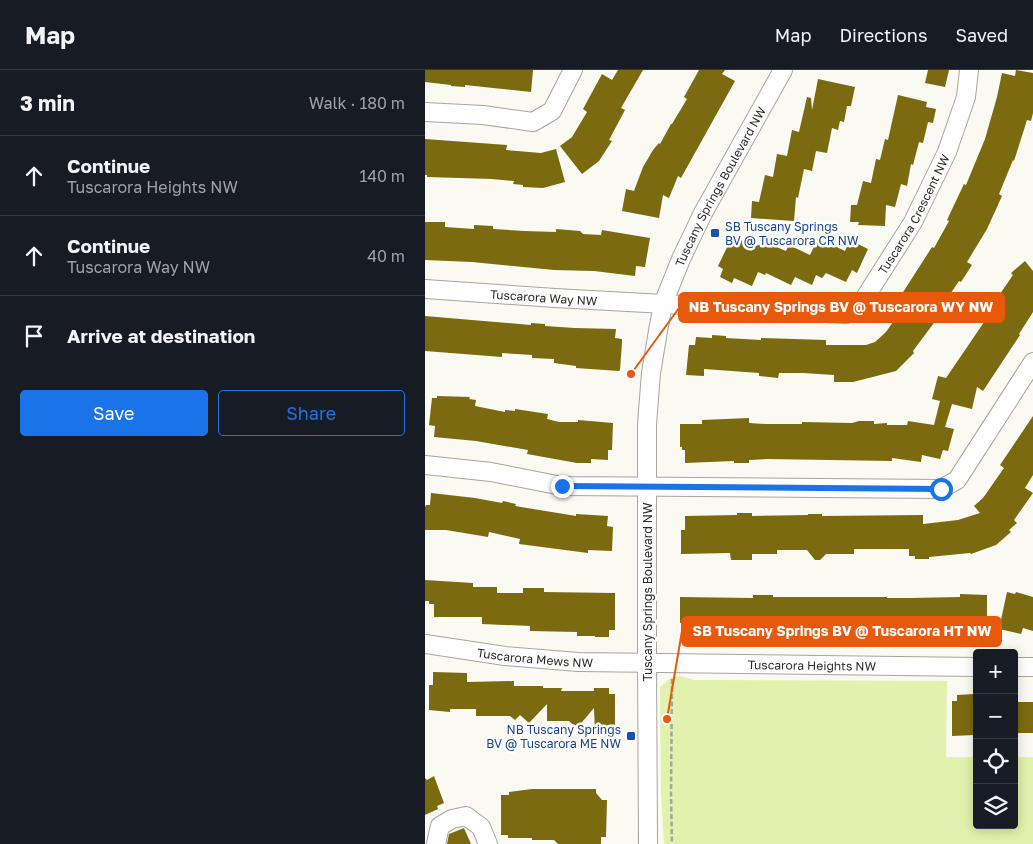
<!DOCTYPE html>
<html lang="en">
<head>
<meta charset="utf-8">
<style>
	:root { --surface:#171b24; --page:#20242c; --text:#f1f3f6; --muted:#9ea1a6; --line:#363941; --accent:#1a73e8 }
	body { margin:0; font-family:"Golos Text",sans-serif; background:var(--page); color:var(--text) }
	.controls { position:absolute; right:15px; bottom:15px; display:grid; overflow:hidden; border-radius:5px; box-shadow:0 2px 12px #0003 }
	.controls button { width:45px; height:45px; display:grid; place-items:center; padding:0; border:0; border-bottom:1px solid var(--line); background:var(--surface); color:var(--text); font:25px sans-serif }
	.stop { position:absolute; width:15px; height:15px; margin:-11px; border:4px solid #1a73e8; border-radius:50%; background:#fff }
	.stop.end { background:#1a73e8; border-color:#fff; box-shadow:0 1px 5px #0008 }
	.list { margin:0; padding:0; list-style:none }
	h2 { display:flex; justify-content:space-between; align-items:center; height:65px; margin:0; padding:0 20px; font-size:21px }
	h2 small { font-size:16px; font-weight:400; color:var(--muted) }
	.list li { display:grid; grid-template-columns:32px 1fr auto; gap:15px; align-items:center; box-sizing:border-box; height:80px; padding:0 20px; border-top:1px solid var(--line) }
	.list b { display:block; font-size:19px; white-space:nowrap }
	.list p { margin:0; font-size:16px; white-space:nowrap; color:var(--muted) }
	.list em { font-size:16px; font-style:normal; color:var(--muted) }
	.actions { display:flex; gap:10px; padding:15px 20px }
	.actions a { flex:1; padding:11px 0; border:1px solid var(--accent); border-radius:5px; text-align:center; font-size:18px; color:var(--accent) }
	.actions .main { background:var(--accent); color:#fff }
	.icon { flex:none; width:28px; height:28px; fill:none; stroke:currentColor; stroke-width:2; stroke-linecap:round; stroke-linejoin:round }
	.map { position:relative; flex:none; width:608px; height:774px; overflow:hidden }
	header { display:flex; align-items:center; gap:30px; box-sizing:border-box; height:70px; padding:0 25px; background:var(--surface); border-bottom:1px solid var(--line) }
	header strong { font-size:24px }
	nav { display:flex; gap:28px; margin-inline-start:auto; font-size:18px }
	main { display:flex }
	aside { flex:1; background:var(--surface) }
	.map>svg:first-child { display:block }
	.green { fill:#e2f1ab }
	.building { fill:#7b6a0f }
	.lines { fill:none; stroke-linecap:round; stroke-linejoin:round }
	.minor-casing { stroke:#a6a59e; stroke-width:20 }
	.path { stroke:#a6a5a0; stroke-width:2.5; stroke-dasharray:5 2.5; stroke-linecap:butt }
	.minor { stroke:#fff; stroke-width:18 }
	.route { stroke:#1a73e8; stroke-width:6 }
	.transit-dot { fill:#1a4fb4; stroke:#fff; stroke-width:2 }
	.labels { text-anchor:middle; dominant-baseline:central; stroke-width:5; stroke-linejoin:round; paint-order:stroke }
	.street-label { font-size:12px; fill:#2c2b29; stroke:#fff }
	.transit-label { font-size:12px; fill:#164399; stroke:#fff; text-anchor:start }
	.leader { fill:none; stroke:#e8590c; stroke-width:2 }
	.callout-dot { fill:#e8590c; stroke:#fff; stroke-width:2 }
	.callout { fill:#e8590c; stroke:#e8590c; stroke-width:2 }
	.callout-label { font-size:14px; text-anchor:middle; font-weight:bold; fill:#fff }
</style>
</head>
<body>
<header>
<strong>Map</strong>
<nav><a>Map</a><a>Directions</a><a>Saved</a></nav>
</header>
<main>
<aside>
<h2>3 min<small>Walk · 180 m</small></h2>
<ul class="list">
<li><svg class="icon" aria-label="ahead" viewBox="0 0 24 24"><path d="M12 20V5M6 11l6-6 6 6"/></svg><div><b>Continue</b><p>Tuscarora Heights NW</p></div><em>140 m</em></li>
<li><svg class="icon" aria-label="ahead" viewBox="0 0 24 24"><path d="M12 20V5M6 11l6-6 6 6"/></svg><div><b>Continue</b><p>Tuscarora Way NW</p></div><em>40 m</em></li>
<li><svg class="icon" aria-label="arrive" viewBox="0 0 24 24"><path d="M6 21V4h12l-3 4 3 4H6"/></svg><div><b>Arrive at destination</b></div></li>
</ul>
<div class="actions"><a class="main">Save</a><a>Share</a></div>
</aside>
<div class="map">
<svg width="608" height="774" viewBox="0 0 608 774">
	<rect width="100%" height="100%" fill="#faf9f2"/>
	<path class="green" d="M255,606L269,610L522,611L521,687H552V755H589V687H608V774H239L236,721L235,617L247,607Z"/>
	<path class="building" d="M0,0H108L106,22L40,15V17L26,16V15L0,12Z
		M193,0H218L196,38L200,40L184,70L187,71L174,91L157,104L135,76L147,67L162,42L158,39L177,4L187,10Z
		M274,0H300L297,4L310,11L256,108L253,106L244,128L238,125L234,148L197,141L201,119L209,121L218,97L228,80L234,73L235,74L246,54H247L262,29L259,27Z
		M503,0H524L520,17L500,13Z
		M591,0L608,3V43L606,51L602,50L589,91L588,90L574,124L577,126L562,159L542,192L547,195L536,212L534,211L517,236L520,238L488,281L489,283L471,301L428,312H409V305L378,303H354L353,308L334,306V303L279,299V306L261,305L264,275H270L271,267L287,268V265L301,266V268L336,270V268L401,270V275H441L450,272L461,262L480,235L473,230L507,177L509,178L524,151L522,150L539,114L541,115L560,69L572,27L577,3L590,6Z
		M393,9L430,17L426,36H422L419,52L415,51L413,60L407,58L402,83L391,81L387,101L379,99L373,128L371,127L369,151L326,148L327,131L334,132L340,105L348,107L352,84L362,86L367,60L374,62L382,27L386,28L387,40Z
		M473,25L502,32L501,37L511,39L508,53L503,52L498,73L494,72L488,95L486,94L482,116L476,114L470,137L461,135L460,156L433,155L434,152H425L426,135H432L438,111L446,113L451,89L455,90L460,69L463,70Z
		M0,69L82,75L81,80L116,83L131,79L140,112L118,118L98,117V115L88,114L89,111L67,109L2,107V105H0Z
		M0,152H20V157L49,159V155L68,156V159L99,161L131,162V159L155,161L158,164L176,165L177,160L225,168L220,197L211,196L210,206L169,201L129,200L47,192L0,190Z
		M308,165L330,176L342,173L361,181L364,175L385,185L393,168L420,181L425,170L443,179L432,203L427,200L421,212L401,203L397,208L391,205L387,215L370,207L366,215L341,203L340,205L333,202L327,216L309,208L307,213L295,207L298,199L293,196Z
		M600,191L608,201V242L594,264L595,265L558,321L552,317L547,339L527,334L520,357L529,359L523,381L518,380L515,389L497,385L496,392L467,388V391L343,389L324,390V393H309V391L260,393V380H257V377H255V354H277V350L324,348V353L341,354H377V352L427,353L434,351H449V354L462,353V355H482L483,351L509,355L515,331L507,329L513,306L521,308L570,236L568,234L588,205L586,203Z
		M0,246L106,255V253L120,254V256L150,258L191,259L190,268L197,269V273L195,300L194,301L151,298V296L129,293V289L107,288V285L77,283V287L0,281Z
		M12,326L45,327L44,329L51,330L50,336L80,342V340L90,341V339L123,344L122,349L134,352H153V350L188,353L187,380H183V390L166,389V393H152L102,384L103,380L51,371L9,367L10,356L4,355L7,328H12Z
		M608,346V405L600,418L608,423L589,450L592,453L584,460L586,462L571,475L546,484L545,483L504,487V489H490V486H484V479H429V484H401L395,490H390L382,480H352V484H327V490H306L305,483L256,484V460H260V446L312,445V443H327V446L383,445V444H397V446L498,445V454L533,450L555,443L549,436L558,428L579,398L575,395Z
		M6,423L50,428L77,433L78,431L91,434L90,436L151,446V444L183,446L182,456L188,457L187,481L163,480V483L94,474L95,469L64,462L63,467L21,460H0V437L1,435H5Z
		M0,510L48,513V517H72V523H98V518H119V522L190,523V560H184V567H170V566H152V562L105,561V556L57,554V547H9V534H4V531H0Z
		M582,522L590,524L591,522L608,527V561L598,558L596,564L574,559Z
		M535,524L562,525V565H259V553H255V527L328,528V525H348V527H462V528H485L535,527Z
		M8,602L42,603V612L89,611V616H118V618H137L136,621H169V618H184V624H190V662H170L169,638L152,658L144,651H122V634L104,653L95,645L90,650L85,646H51V639H25V642L4,640V615H8Z
		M549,624L550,665L527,666V631H532V625Z
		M589,632H608V663H589Z
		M9,706L19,733L12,736L13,739L0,745V708L2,710Z
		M107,719H171V723L177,730H182L181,767H176V774H133L129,770H107V768H83V765H76V725H84V722Z
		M39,758L46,774H22L24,764Z"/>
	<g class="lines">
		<g class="minor-casing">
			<g id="minor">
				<path d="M0,42L58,45L108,52L127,41L148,0"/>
				<path id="s1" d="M0,219L130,228L421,244L436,234L488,152L522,82L541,27L544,0"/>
				<path d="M0,395L66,402L137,416L516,419L532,410L608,292"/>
				<path id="s2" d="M0,574L80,586L153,592L552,597"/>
				<path d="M589,597H608"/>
				<path d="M11,774L15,756L27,749L41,746L56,757L63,774"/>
				<path id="s3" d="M223,774L222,592V354L226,303L233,261L238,234L256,189L278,143L358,0"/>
			</g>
		</g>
		<path class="path" d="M247,609L246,723L247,774"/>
		<use href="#minor" class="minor"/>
	</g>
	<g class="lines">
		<path class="route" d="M137,416L516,419"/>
	</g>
	<g class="transit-dot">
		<rect x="285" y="158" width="10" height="10" rx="2.5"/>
		<rect x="201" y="661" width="10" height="10" rx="2.5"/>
	</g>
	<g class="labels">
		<g class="street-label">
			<text stroke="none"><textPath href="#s3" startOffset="672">Tuscany Springs Boulevard NW</textPath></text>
			<text stroke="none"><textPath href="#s1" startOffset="544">Tuscarora Crescent NW</textPath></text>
			<text stroke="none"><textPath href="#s1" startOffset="119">Tuscarora Way NW</textPath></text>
			<text transform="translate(222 522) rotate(-90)">Tuscany Springs Boulevard NW</text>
			<text stroke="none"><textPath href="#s2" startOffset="111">Tuscarora Mews NW</textPath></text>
			<text stroke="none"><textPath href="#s2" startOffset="388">Tuscarora Heights NW</textPath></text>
		</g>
		<g class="transit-label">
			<text x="300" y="156">SB Tuscany Springs<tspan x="300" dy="14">BV @ Tuscarora CR NW</tspan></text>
			<text x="196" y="659" text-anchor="end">NB Tuscany Springs<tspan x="196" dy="14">BV @ Tuscarora ME NW</tspan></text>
		</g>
	</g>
	<path class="leader" d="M206 304L254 238M242 649L257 561"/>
	<g class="callout-dot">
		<circle cx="206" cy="304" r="5"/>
		<circle cx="242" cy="649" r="5"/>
	</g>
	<g class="callout">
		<rect x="254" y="223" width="325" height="29" rx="5"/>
		<rect x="257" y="547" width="319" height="29" rx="5"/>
	</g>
	<g class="callout-label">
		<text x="416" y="242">NB Tuscany Springs BV @ Tuscarora WY NW</text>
		<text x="417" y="566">SB Tuscany Springs BV @ Tuscarora HT NW</text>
	</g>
</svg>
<div class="controls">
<button>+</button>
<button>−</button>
<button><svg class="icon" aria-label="locate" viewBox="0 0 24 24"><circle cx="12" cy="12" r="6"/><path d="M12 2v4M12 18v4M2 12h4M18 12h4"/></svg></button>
<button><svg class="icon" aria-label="layers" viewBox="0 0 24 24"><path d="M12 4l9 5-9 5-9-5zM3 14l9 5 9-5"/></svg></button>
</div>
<div class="stop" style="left:516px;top:419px"></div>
<div class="stop end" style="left:137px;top:416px"></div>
</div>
</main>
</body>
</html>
